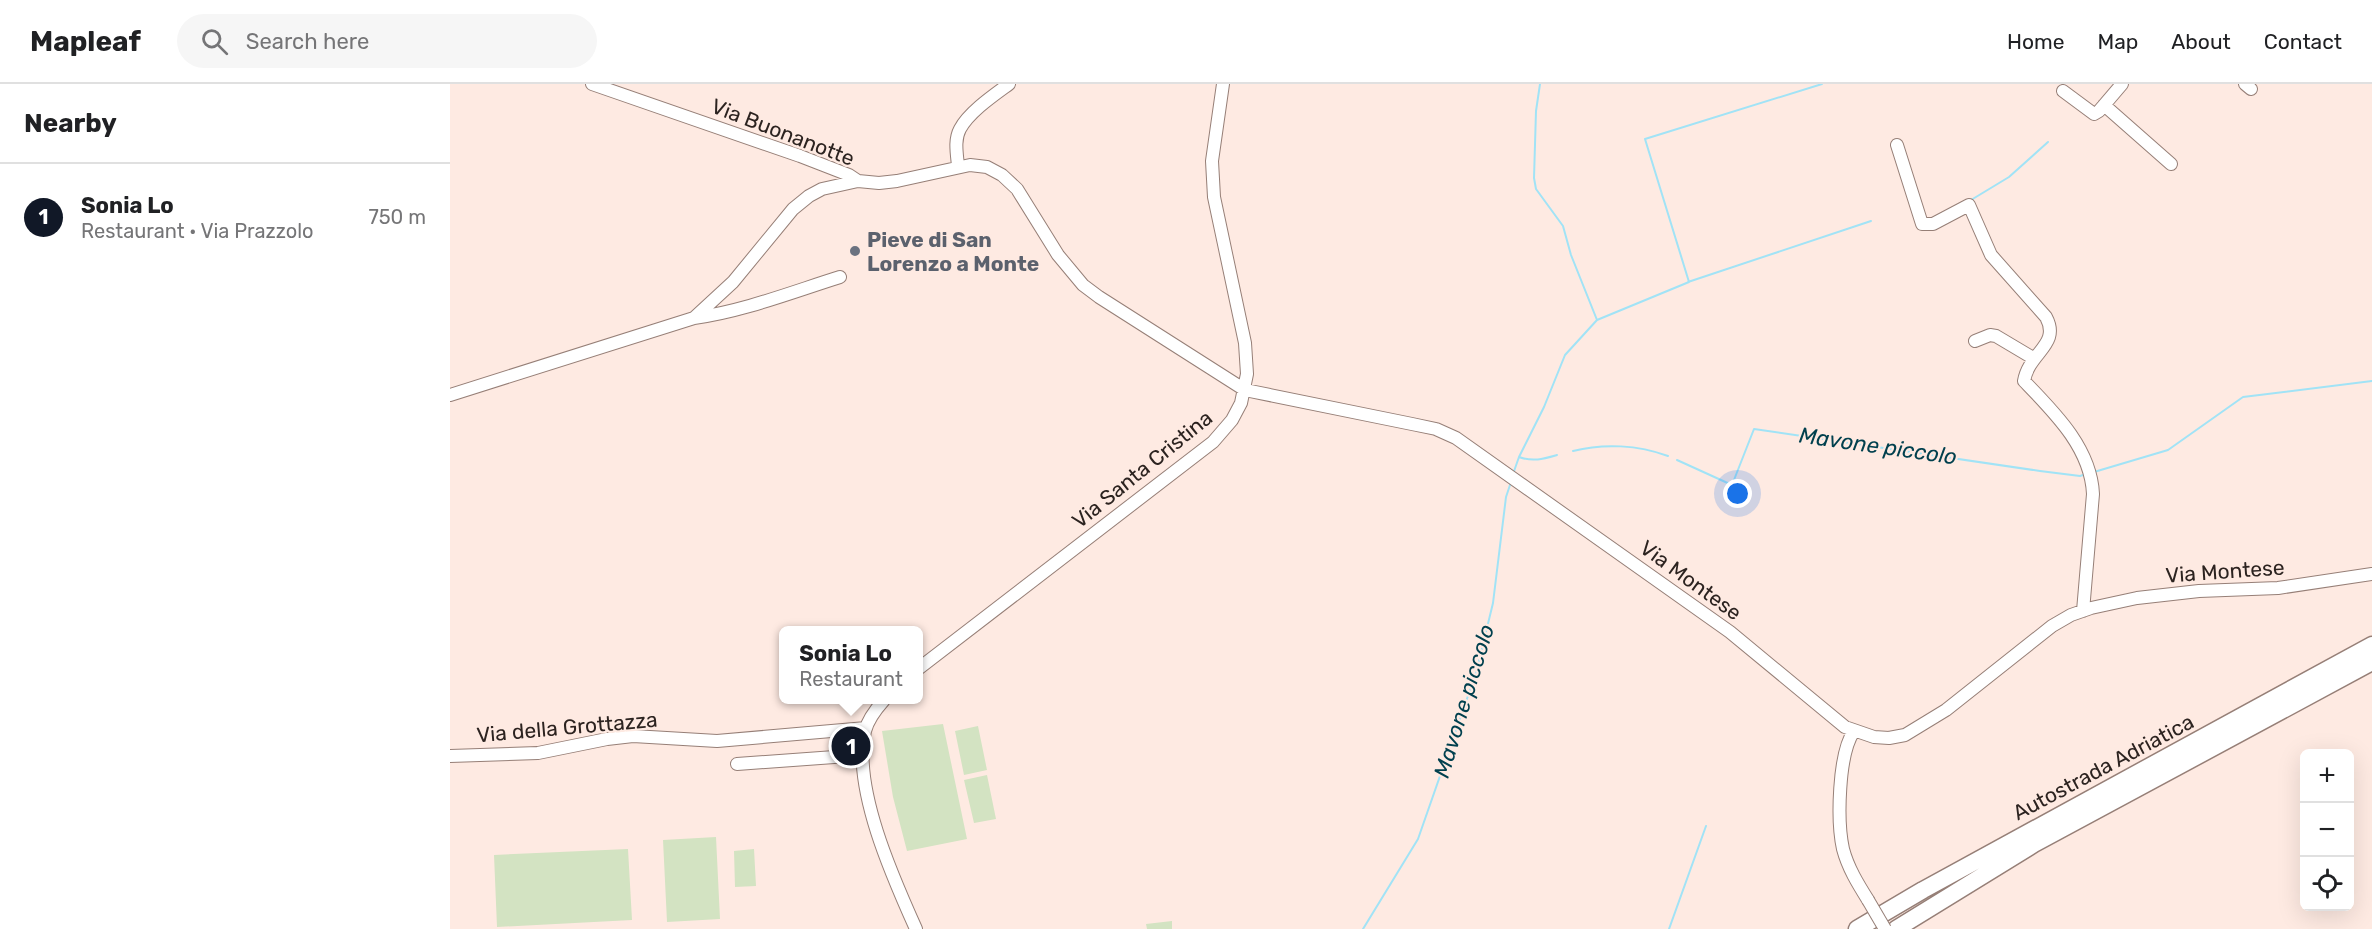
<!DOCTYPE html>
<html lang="en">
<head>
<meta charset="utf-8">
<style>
	:root { --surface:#fff; --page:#f6f6f6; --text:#202124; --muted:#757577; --line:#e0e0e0; --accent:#111827 }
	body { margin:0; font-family:Rubik,sans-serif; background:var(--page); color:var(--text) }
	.controls { position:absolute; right:18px; bottom:18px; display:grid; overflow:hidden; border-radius:9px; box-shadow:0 6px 24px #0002 }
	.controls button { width:54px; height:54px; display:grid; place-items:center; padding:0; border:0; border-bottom:2px solid var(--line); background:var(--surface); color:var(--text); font:30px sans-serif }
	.you { position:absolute; left:1288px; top:410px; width:21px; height:21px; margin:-15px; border:4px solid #fff; border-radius:50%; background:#1a73e8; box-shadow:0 0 0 9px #1a73e833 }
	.badge { display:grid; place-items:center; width:39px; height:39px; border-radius:50%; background:var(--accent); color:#fff; font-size:20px; font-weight:700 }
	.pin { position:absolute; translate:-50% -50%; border:3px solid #fff; box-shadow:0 2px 6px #0006 }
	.popup { position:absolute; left:329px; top:542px; width:144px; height:78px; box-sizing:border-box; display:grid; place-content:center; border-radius:9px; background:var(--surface); filter:drop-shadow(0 2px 4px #0005); font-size:20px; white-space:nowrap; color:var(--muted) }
	.popup b { font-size:22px; color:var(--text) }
	.popup::after { content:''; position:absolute; left:50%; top:100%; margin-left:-12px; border:12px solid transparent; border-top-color:var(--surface) }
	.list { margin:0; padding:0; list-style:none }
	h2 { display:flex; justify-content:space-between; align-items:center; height:78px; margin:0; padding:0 24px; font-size:26px }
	h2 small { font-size:20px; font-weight:400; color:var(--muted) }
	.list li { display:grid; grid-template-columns:39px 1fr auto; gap:18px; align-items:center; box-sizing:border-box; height:108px; padding:0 24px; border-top:2px solid var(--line) }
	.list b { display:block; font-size:22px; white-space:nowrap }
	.list p { margin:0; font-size:20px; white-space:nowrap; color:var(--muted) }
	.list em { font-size:20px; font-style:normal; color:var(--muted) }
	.icon { flex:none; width:33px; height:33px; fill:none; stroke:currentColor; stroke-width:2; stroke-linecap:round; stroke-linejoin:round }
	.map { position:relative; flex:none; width:1922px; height:845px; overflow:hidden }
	header { display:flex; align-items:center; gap:36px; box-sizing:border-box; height:84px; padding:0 30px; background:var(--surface); border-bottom:2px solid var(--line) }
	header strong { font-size:28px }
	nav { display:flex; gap:33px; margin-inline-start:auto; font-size:21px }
	.search { width:420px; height:54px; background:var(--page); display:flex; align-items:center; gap:15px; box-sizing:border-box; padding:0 21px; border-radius:33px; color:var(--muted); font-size:22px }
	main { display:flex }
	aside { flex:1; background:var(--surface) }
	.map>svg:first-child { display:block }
	.green { fill:#d3e3c2 }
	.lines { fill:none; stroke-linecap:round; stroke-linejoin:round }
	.stream { stroke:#a1e3f6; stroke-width:2 }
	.minor-casing { stroke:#967f77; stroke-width:14 }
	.highway-casing { stroke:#967f77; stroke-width:19 }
	.minor { stroke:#fff; stroke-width:12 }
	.highway { stroke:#fff; stroke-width:16 }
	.minor-bridge-casing { stroke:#967f77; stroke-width:14; stroke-linecap:butt }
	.minor-bridge { stroke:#fff; stroke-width:12 }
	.worship-dot { fill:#6b7280; stroke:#feeae2; stroke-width:2 }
	.labels { text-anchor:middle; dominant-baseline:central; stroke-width:4.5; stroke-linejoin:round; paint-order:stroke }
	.street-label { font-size:21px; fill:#2c2320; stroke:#feeae2 }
	.worship-label { font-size:21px; font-weight:bold; fill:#5b616d; stroke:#feeae2; text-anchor:start }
	.water-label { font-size:22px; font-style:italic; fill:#01404e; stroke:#feeae2 }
</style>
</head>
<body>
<header>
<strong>Mapleaf</strong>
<div class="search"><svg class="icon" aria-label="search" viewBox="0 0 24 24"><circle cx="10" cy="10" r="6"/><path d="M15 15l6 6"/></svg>Search here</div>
<nav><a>Home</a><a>Map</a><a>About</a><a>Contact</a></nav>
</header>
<main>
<aside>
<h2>Nearby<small></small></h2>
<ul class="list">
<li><span class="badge">1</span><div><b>Sonia Lo</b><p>Restaurant · Via Prazzolo</p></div><em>750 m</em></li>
</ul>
</aside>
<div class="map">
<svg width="1922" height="845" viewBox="0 0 1922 845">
	<rect width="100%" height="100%" fill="#feeae2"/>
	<path class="green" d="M493,640L517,755L457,767L443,713L432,647Z
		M528,642L537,686L514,691L505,647Z
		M537,691L546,735L524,739L514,696Z
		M266,753L270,835L217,838L213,756Z
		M178,765L182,836L47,843L44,771Z
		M304,765L306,802L285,803L284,767Z
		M722,837V845H697L696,840Z"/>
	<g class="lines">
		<path class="stream" d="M1521,116L1559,93L1598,58
			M1238,198L1421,137
			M1147,236L1239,198L1195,55L1372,0
			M1123,367C1154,359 1188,361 1218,372
			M1069,373C1083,378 1093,375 1107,371
			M1227,376L1282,401L1304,345L1590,387L1630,392L1636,390
			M1644,388L1718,366L1793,313L1922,297
			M1063,390L1069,373L1094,323L1115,271L1147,236L1121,171L1113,142L1086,105L1084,94L1086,27L1090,0
			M913,845L968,755L1026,589L1043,519L1056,413L1061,398
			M1219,845L1256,742"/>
		<g class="minor-casing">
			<path id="minor" d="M142,0L350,72L399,91L408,97
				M1795,0L1801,5
				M1613,7L1644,30L1649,27L1672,0
				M1654,21L1721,80
				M1447,61L1472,140H1483L1519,121L1541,171L1596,233C1611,261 1579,268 1574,297C1604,328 1641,364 1643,410L1633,527
				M508,82C507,70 504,56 510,45C519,28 544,11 559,0
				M244,234C294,227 342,208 390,193
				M1525,257L1540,251L1546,252L1583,274
				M0,311L244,234L283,198L343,125L359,112L372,105L408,97L429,99L447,97L520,81L537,83L552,91L567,105L608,171L633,201L649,213L795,306L962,340L986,345L1006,354L1280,548L1395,643L1424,653L1439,654L1455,651L1496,626L1602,542L1621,531L1641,524L1687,514L1749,507L1828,504L1922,490
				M468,585L763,358L782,336L791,319L797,290L795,259L764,113L762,77L773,0
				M434,616C426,625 418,635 415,647C402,703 443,794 466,845
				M1404,647C1388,670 1387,738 1393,765C1398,784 1408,800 1418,816
				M0,672L88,669L157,655L183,652L267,657L416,644
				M287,680L412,671"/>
		</g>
		<g class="highway-casing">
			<path id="highway" d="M1407,845L1473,806L1922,561
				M1446,845L1584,760L1922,578"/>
		</g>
		<use href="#minor" class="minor"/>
		<use href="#highway" class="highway"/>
		<g class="minor-bridge-casing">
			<path id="minor-bridge" d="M1418,816L1435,845"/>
		</g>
		<use href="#minor-bridge" class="minor-bridge"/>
	</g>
	<circle class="worship-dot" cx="405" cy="167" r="6"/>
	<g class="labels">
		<g class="street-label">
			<text transform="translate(333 48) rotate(21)">Via Buonanotte</text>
			<text transform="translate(692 385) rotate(-39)">Via Santa Cristina</text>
			<text transform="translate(1775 487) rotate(-4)">Via Montese</text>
			<text transform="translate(1241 496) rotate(36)">Via Montese</text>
			<text transform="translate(117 643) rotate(-5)">Via della Grottazza</text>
			<text transform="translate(1653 683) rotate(-28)">Autostrada Adriatica</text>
		</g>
		<g class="worship-label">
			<text x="417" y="155">Pieve di San<tspan x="417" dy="24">Lorenzo a Monte</tspan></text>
		</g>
		<g class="water-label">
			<text transform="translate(1428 362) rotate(8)">Mavone piccolo</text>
			<text transform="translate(1014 617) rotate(-73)">Mavone piccolo</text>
		</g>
	</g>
</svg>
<div class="controls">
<button>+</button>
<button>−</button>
<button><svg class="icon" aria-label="locate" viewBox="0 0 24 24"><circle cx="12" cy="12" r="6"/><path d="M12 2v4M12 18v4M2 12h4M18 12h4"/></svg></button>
</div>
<div class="you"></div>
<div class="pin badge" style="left:401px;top:662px">1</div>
<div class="popup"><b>Sonia Lo</b>Restaurant</div>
</div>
</main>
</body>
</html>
